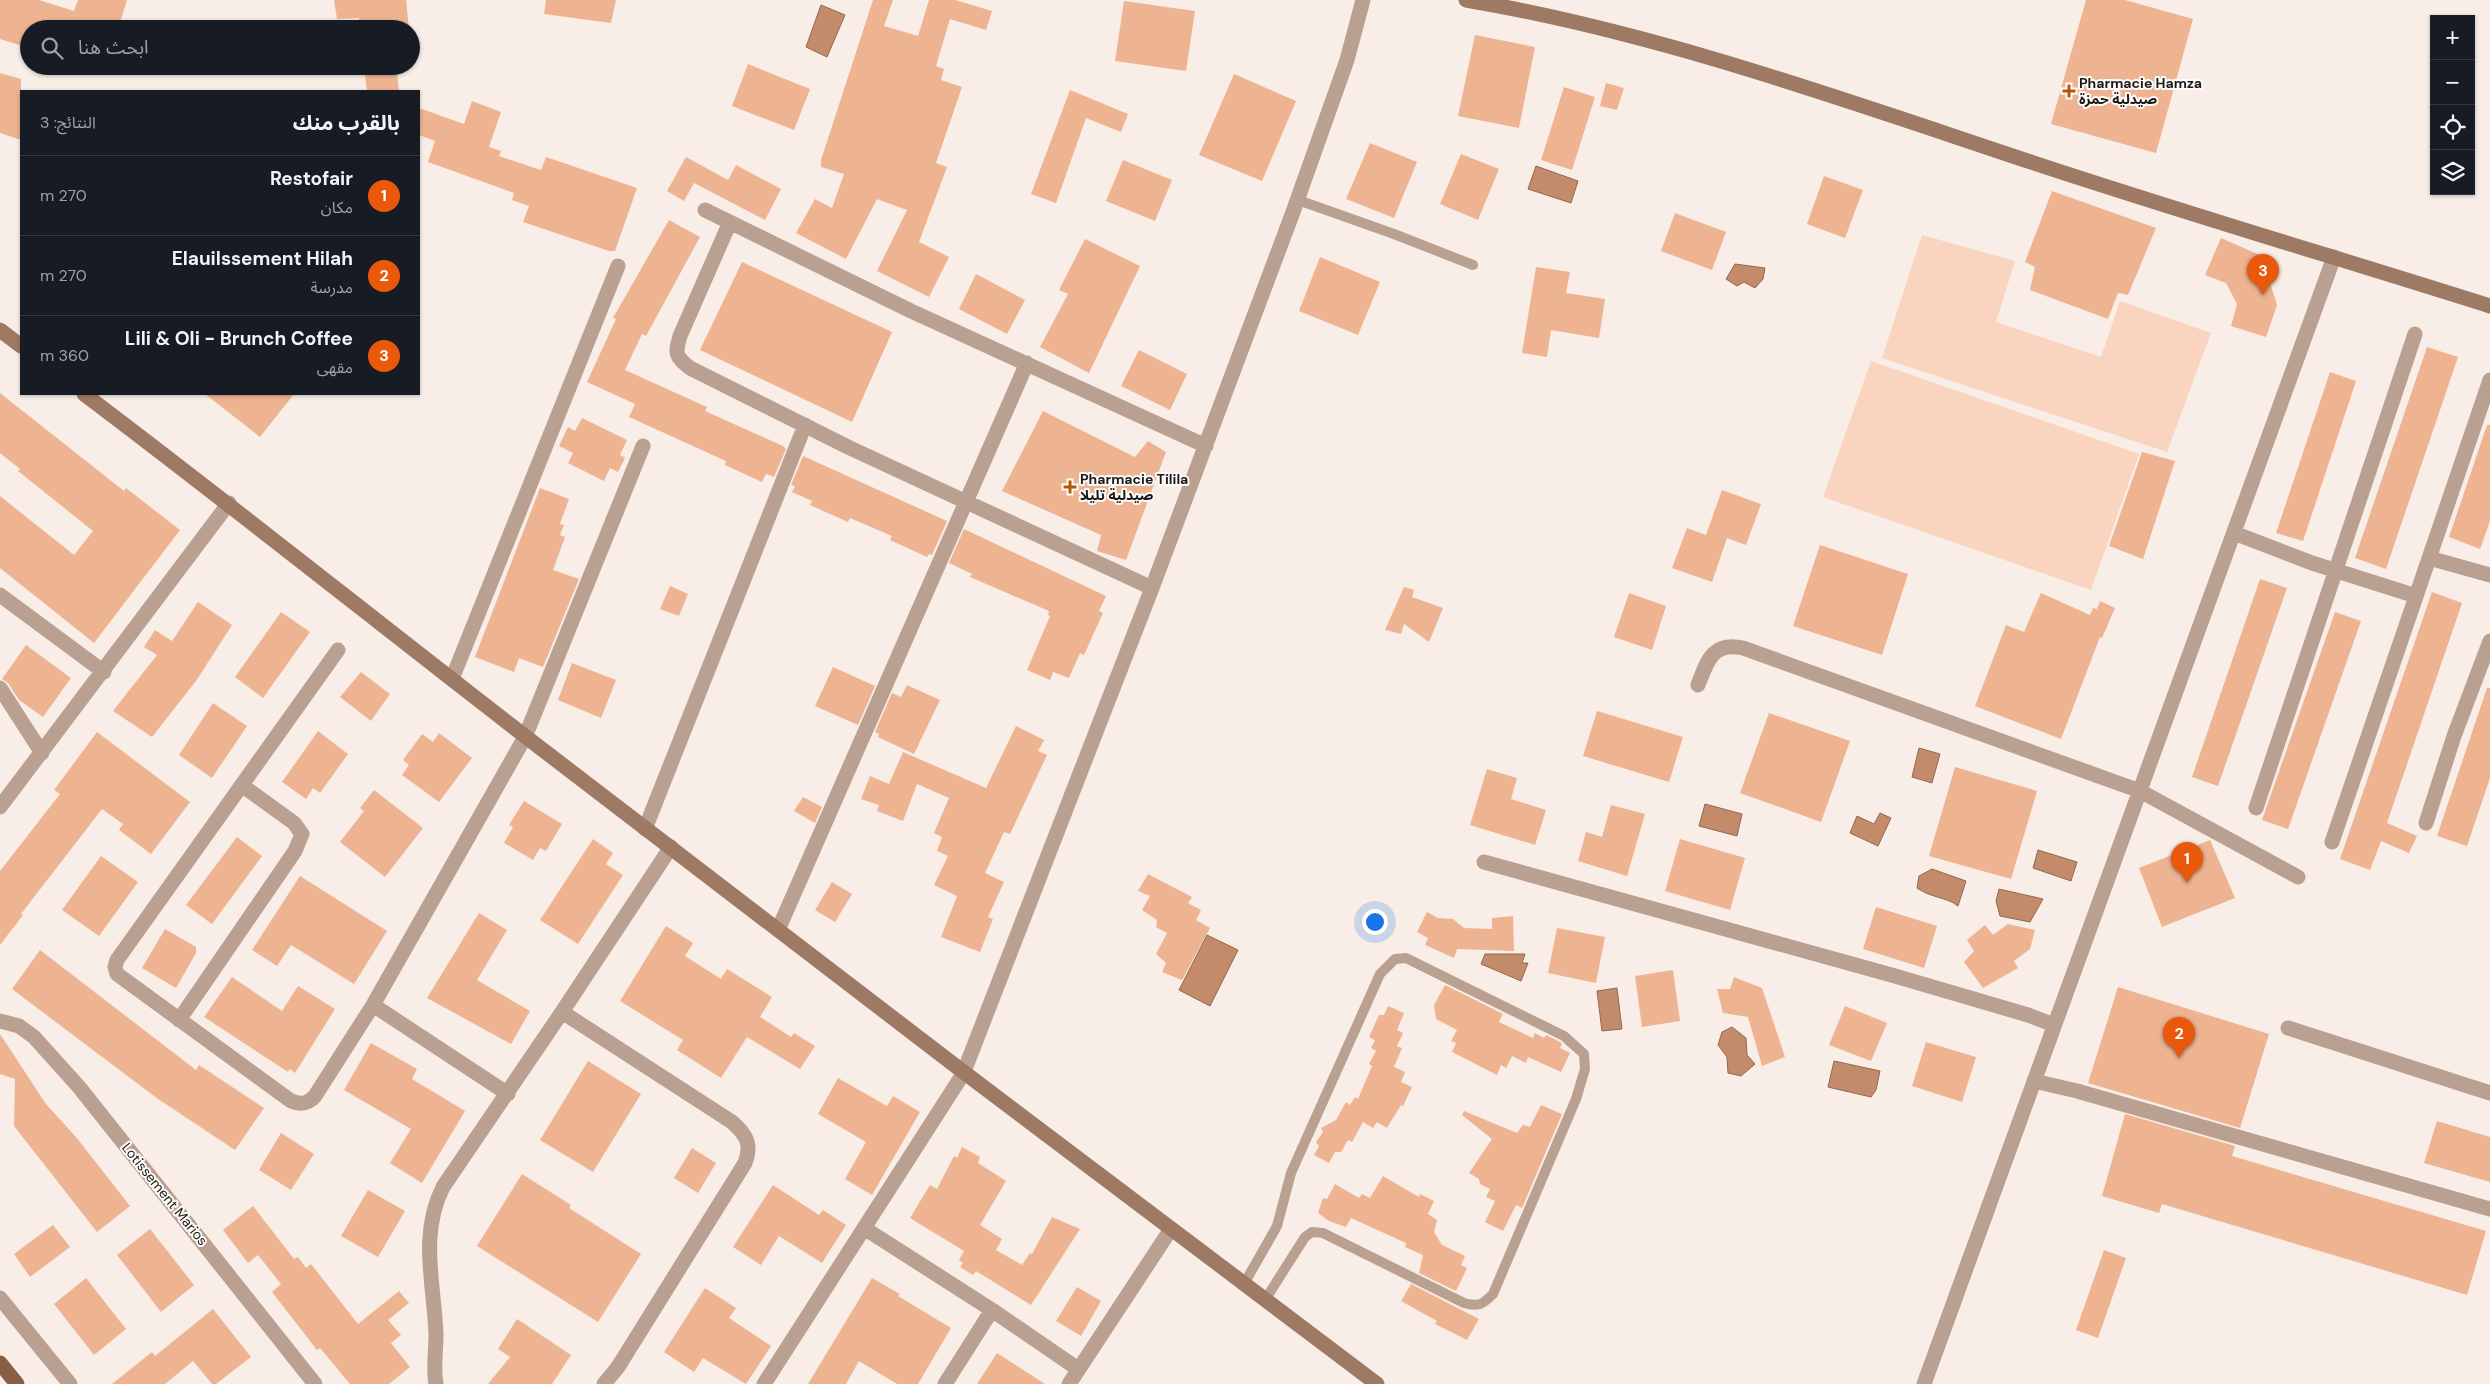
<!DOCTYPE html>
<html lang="ar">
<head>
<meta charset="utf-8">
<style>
	:root { --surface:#171b24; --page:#242831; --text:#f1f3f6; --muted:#9ea1a6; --line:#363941; --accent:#ea580c }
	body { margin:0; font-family:"DM Sans","Noto Sans Arabic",sans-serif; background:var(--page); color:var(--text); direction:rtl }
	.controls { position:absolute; right:15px; top:15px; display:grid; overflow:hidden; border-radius:0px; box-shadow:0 1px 4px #0004 }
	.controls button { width:45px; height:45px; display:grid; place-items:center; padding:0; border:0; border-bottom:1px solid var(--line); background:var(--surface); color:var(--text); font:25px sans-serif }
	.you { position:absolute; left:1374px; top:921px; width:18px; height:18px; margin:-12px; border:4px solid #fff; border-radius:50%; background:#1a73e8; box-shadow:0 0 0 8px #1a73e833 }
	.badge { display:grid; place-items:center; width:32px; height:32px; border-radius:50%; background:var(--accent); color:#fff; font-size:16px; font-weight:700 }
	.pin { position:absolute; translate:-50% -41px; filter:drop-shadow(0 1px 2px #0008) }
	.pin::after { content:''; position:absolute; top:26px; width:18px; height:15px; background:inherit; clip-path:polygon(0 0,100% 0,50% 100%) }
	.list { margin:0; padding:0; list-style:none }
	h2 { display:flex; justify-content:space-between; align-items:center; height:65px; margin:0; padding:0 20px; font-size:21px }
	h2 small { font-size:16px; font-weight:400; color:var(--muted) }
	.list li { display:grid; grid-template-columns:32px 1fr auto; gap:15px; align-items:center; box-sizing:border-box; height:80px; padding:0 20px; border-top:1px solid var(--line) }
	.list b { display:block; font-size:19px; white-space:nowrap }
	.list p { margin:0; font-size:16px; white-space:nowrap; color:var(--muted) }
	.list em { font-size:16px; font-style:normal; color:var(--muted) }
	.icon { flex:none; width:28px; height:28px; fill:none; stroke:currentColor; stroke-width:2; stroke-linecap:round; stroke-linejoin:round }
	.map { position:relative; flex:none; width:2490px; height:1384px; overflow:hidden; direction:ltr }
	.search { position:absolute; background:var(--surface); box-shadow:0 1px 4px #0004; left:20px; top:20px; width:400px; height:55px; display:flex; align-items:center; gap:12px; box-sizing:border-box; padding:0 18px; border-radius:28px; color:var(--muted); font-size:19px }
	.panel { position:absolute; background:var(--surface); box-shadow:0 1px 4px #0004; left:20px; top:90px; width:400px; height:305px; border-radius:0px; direction:rtl }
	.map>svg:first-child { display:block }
	.green { fill:#f9d5bf }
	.water { fill:#c38b6a; stroke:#916951 }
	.building { fill:#eeb492 }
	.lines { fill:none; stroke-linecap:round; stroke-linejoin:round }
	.lane { stroke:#baa091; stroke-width:10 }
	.street { stroke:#baa091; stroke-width:15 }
	.secondary { stroke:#9e7a64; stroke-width:15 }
	.primary { stroke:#8a5e43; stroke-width:15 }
	.poi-dot { fill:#b55804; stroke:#fefcfb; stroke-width:2 }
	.labels { text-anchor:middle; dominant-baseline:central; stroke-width:4; stroke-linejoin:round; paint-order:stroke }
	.poi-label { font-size:14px; font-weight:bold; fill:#1c1917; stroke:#fefcfb; text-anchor:start }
	.street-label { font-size:14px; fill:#1c1917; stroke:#fefcfb }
</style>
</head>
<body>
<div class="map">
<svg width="2490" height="1384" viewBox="0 0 2490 1384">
	<rect width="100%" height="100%" fill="#f8ede7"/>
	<path class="green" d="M1922,235L2015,261L1996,322L2101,357L2120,301L2211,333L2167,452L1882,358Z
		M1871,361L2139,454L2091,590L1823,497Z"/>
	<path class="water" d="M821,5L845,15L827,57L806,47Z
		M1536,166L1578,181L1571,203L1528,189Z
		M1735,264L1765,268L1763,279L1755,288L1744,282L1737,286L1726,279Z
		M1919,748L1940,754L1932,783L1912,777Z
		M1705,804L1742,814L1737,836L1699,826Z
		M1880,813L1891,818L1878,846L1850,833L1857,816L1874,824Z
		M2038,850L2077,862L2071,881L2033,868Z
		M1932,869L1966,881L1958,906C1947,897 1931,898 1917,888L1919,876Z
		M1999,889L2043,899L2030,922L2000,916L1996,901Z
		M1207,935L1238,950L1210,1006L1179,990Z
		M1485,954H1525L1522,963H1528L1521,981L1481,964Z
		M1617,988L1622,1029L1602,1031L1597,991Z
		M1732,1027L1746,1038L1747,1055L1755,1064L1741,1076L1728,1073L1727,1057L1718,1045L1722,1032Z
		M1834,1061L1880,1071L1876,1090L1871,1097L1828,1087Z"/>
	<path class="building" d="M0,0H39L74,11L78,0H127L118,29H29V48L0,39Z
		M334,0H406L409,29H360L359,18L337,19Z
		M546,0H616L611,23L544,14Z
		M873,0H893L884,26L918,36L929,0H955L992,11L986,30L950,19L936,66L944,69L941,80L962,87L936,163L947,167L919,242L949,257L929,297L877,271L907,210L877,199L846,259L796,233L815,199L832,208L844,174L821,167V160Z
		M2086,0H2125L2193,19L2156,153L2051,124Z
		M1124,1L1195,11L1186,71L1115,61Z
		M1475,35L1535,47L1519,128L1458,116Z
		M748,64L810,89L794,130L732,106Z
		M364,66H396L399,91H367Z
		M0,73L21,79V140L0,133Z
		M1234,74L1296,101L1262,181L1199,155Z
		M1606,83L1624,88L1617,110L1600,106Z
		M1564,87L1595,97L1572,170L1541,160Z
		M1070,90L1128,114L1121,132L1086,118L1056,203L1031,194Z
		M472,101L501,112L489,147L501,151L499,156L541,170L546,157L637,188L615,251H609L523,222L529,206L512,200L514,193L428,162L435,141L419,135V108L464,124Z
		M1370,143L1417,162L1394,218L1346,199Z
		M1461,154L1499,169L1478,220L1440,204Z
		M686,157L728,180L736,165L781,189L765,220L694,183L684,201L667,191Z
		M1123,160L1172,180L1155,221L1106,201Z
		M1824,176L1863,190L1845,238L1807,224Z
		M2052,191L2156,228L2128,295L2118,293L2108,319L2030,290L2035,267L2025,262Z
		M1675,213L1726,232L1712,270L1661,251Z
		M669,220L700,237L646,336L642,334L625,370L707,407L705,411L783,446L786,449L774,477L766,474L762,482L725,465L726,461L629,417L635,404L587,382L616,319L613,318Z
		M2221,238L2262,256L2277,305L2266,337L2231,326L2237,304L2226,283L2205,275Z
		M1085,239L1140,266L1089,373L1040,347L1068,294L1059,290Z
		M1320,257L1380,282L1358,335L1299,311Z
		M742,262L892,332L852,422L700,350Z
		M1536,267L1570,272L1566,293L1605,299L1599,338L1551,330L1547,357L1522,353Z
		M976,274L1025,300L1007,334L959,309Z
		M2427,347L2458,357L2386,569L2355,558Z
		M1139,350L1187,374L1170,410L1121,386Z
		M2330,372L2356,381L2303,541L2276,533Z
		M0,393L124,491L126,488L180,530L94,643L0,568V496L74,555L93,531L18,471L20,469L0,453Z
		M205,394H294L260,437Z
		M1043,411L1135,457L1148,441L1166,452L1126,560L1097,551L1101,535L1002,491Z
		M582,418L627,440L620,455L625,458L618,472L610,468L604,481L568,463L573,453L559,446L568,427L575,431Z
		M2487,425H2490V521L2480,549L2449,537Z
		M2142,452L2175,461L2143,559L2109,546Z
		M803,456L947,521L932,555L929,554L927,557L890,540L892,536L850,518L848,522L810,505L812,501L792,492L795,486L791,485Z
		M540,488L569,499L560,524L564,525L560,535L565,537L553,570L579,579L543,667L519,658L514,672L475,657Z
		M1722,490L1761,504L1746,545L1727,538L1712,582L1672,568L1687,528L1706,535Z
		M964,529L1106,596L1099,611L1103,613L1084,655L1080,653L1069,678L1053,672L1050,680L1027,670L1050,616L1048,615L1049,611L970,577L972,574L949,563Z
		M1820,545L1908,574L1882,655L1793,626Z
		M2260,579L2287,588L2218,786L2192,777Z
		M670,586L688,594L679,616L660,609Z
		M1404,587L1414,590L1412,597L1443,608L1429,642L1404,624L1401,634L1385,630Z
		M2432,592L2462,603L2387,823L2417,836L2409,853L2381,841L2370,870L2340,859Z
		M1629,593L1666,606L1652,650L1614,637Z
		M2041,593L2090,615L2093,608L2097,609L2100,601L2115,608L2102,638L2100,637L2061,739L1975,706L2006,625L2024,632Z
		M198,602L232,625L196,681L152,737L113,711L157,655L144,647L155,630L172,641Z
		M281,612L310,632L263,698L235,677Z
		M2335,612L2361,621L2288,829L2262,820Z
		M26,645L71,678L43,717L19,700L8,683L2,679Z
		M572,663L616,680L601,718L558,700Z
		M833,667L875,686L858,725L815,706Z
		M361,672L390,694L371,721L340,697Z
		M907,685L940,700L914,754L878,737L879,734L875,732L892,693L901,697Z
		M2487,688H2490V778L2467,846L2437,836Z
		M213,703L247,726L212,778L179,755Z
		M1597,711L1683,737L1669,782L1583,756Z
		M1769,713L1850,741L1821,822L1740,793Z
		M1016,726L1044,740L1038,751L1047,755L1010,834L1004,832L985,873L1004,882L988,917L993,919L980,952L941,937L957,896L934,885L948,856L937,851L942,837L934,833L949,798L917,784L903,821L877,811L879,805L861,799L870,776L889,784L903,752L986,788Z
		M318,731L348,754L320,793L313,788L306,799L282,782Z
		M97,732L190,802L151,854L119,830L123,824L102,809L21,914L23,915L0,945V871L60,794L54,790Z
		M439,733L472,758L439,802L402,775L409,765L403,760L422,734L433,742Z
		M1955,767L2037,791L2011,879L1929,856Z
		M1487,769L1517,778L1511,799L1546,810L1535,845L1470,825Z
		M374,790L423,828L385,877L340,842L364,811L360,808Z
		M803,797L822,807L815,823L794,811Z
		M524,801L562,824L546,851L540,848L533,860L504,843L513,827L509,825Z
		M1611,805L1645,814L1627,876L1578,861L1586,832L1602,837Z
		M237,837L262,856L212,924L186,905Z
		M593,839L613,853L606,864L623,875L578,944L540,920Z
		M1680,839L1745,858L1730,910L1665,891Z
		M2210,840L2235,898L2162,927L2139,868Z
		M101,856L138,882L99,936L62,910Z
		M1148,874L1192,897L1188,903L1201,910L1196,920L1210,928L1182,980L1162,972L1166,963L1156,954L1167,933L1156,927L1157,920L1142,910L1150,896L1138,891Z
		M300,876L387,931L354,984L291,945L277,966L252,950Z
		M832,882L852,894L835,922L815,910Z
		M1876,907L1937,926L1924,968L1863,949Z
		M1427,912L1438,918L1453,919L1464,928L1492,929V918L1513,916L1514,951L1457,949L1454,958L1425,945L1428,938L1417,932Z
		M479,913L507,930L477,980L530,1011L511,1044L427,998Z
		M2008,924L2035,930L2030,949L2014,961L2018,968L1983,988L1964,962L1974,951L1967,940L1985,925L1993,935Z
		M666,926L693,943L685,956L721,979L727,969L772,997L760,1017L791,1037L794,1033L815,1046L800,1069L747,1037L721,1078L677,1050L683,1040L620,1001Z
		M1557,928L1605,937L1596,983L1548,973Z
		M165,929L196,947V953L176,988L142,968Z
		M40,950L196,1070L199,1065L264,1108L235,1150L158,1099L12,989Z
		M1673,970L1680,1021L1642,1027L1635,976Z
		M232,977L282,1011L298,986L335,1009L295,1073L290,1069L288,1072L204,1017Z
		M1734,977L1762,988L1785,1057L1762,1066L1748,1017L1723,1013L1717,989H1730Z
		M1445,985L1503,1014L1499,1022L1533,1038L1535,1033L1544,1038L1546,1035L1560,1042L1562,1044L1560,1048L1570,1053L1561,1072L1528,1057L1526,1063L1512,1056L1506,1068L1501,1065L1497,1075L1452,1052L1456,1043L1451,1041L1457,1030L1436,1019L1434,1005Z
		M2118,987L2269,1034L2240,1128L2088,1083Z
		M1388,1006L1404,1013L1397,1030L1403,1033L1397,1046L1402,1048L1394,1067L1405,1072L1401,1082L1412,1087L1403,1106L1401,1105L1387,1128L1377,1122L1373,1128L1363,1122L1352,1142L1348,1140L1341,1152H1335L1329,1163L1314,1155L1319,1146L1316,1142L1323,1132L1321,1128L1336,1120L1346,1102L1350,1105L1355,1097L1358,1099L1372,1066L1369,1064L1376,1051L1371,1048L1375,1040L1369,1037L1379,1015H1384Z
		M1845,1006L1887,1023L1871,1061L1829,1045Z
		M0,1034L46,1104L76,1137L130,1206L97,1232L14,1126L15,1079L0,1074Z
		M1926,1042L1976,1057L1962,1102L1912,1086Z
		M371,1043L417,1069L412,1079L465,1111L422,1183L390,1163L411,1129L344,1090Z
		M588,1061L641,1094L593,1172L540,1140Z
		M838,1078L887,1106L893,1096L920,1112L872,1195L845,1179L866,1142L818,1114Z
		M1541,1105L1562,1114L1522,1208L1516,1205L1503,1231L1485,1222L1495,1201L1486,1197L1490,1189L1480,1184L1479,1179L1469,1173L1492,1139L1462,1115L1464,1111L1517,1133L1523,1125L1530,1127Z
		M2125,1114L2235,1146L2232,1156L2486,1231L2467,1295L2162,1204L2159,1213L2102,1196Z
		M2437,1121L2490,1137V1182L2424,1163Z
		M281,1133L314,1154L291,1190L259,1170Z
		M962,1147L980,1157L978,1163L1006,1181L980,1225L1002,1239L996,1250L1022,1265L1030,1253L1032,1254L1052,1217L1080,1229L1031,1305L976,1271L973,1275L960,1267L963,1263L959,1260L964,1251L910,1218L930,1185L937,1189L954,1156L957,1158Z
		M692,1148L716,1163L698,1193L674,1178Z
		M522,1174L571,1205L569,1208L641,1254L598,1322L477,1246Z
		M1383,1176L1419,1197L1420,1194L1434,1201L1428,1214L1437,1220L1434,1232L1442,1245L1465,1256L1461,1265L1467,1268L1456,1291L1419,1273L1423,1255L1405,1247L1406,1243L1351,1218L1346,1227L1329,1221L1318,1213L1323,1198L1327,1199L1335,1184L1359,1198L1362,1194L1370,1198Z
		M773,1185L819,1215L823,1210L846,1225L822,1263L779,1236L761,1265L733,1247Z
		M368,1190L405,1211L378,1257L341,1236Z
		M253,1206L294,1259L298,1257L306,1268L311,1264L358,1324L399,1291L409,1303L388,1320L401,1335L391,1343L410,1367L389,1384H350L320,1348L317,1350L272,1292L281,1284L258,1255L248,1263L223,1230Z
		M53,1225L70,1247L30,1277L14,1254Z
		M150,1229L194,1285L161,1312L117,1255Z
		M2104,1250L2126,1258L2098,1338L2076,1330Z
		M86,1278L126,1329L94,1355L54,1304Z
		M872,1278L900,1294L898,1296L951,1328L918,1384H897L859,1361L846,1384H808Z
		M1411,1284L1479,1319L1467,1340L1435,1324L1437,1321L1401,1301Z
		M1077,1287L1101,1301L1081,1336L1056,1321Z
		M705,1288L736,1308L729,1318L771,1346L746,1384L703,1358L694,1372L664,1352Z
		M213,1309L251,1357L216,1384H212L193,1361L165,1384H112L152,1352L155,1356Z
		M517,1319L571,1355L552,1384H488L510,1357L498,1349Z
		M997,1353L1045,1384H977Z"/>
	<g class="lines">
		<path class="lane" d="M1298,200L1394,234L1473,265
			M1244,1284L1277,1226L1291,1173L1380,974L1395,959L1406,958L1564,1036L1584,1054L1585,1069L1576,1099L1493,1294C1482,1305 1478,1307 1464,1303L1323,1233L1312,1232L1305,1237L1265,1300"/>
		<path class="street" d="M705,210L911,311L1206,446
			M730,222L680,336C675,354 675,356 690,368L850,448L1152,588
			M2234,533L2312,563L2416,596
			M2429,558L2490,575
			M0,595L104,672
			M338,650L117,960L115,967L117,974L291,1101C301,1105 308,1104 315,1096L373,1005L525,737L643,446
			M452,679L618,266
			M1698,685C1707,662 1712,641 1743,648L2140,791L2298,877
			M0,688L42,753
			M0,807L229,503
			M2256,808L2415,334
			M2426,823L2454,736L2490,641
			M645,829L805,425
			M2332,842L2490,380
			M1484,862L1895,976L2028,1015L2054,1025
			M778,930L1027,363
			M373,1005L508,1094
			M562,1012L732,1122C747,1135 752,1145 745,1163L618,1367L604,1384
			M179,1020L295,851L302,834L294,823L243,786
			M0,1021L19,1026L34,1037L79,1087L315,1384
			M2288,1028L2490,1093
			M2034,1081L2077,1091L2490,1209
			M864,1228L992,1310L1078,1369
			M0,1298L70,1384
			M436,1384C433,1368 436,1351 436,1334C434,1283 419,1235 443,1187L562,1012L671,847
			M764,1384L963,1074L1152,588L1293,212L1347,60L1363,0
			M945,1384L992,1310
			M1069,1384L1171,1229
			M1924,1384L2334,257"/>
		<path class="secondary" d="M1466,0C1660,33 1847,101 2034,163C2185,213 2338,258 2490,306
			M0,330L21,346
			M84,394C234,507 381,625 530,740C811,957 1093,1171 1377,1384"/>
		<path class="primary" d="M0,1363L17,1384"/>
	</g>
	<g class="poi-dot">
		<path d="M2066.5 83.5h5v5h5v5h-5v5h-5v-5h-5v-5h5z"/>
		<path d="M1067.5 479.5h5v5h5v5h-5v5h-5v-5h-5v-5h5z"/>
	</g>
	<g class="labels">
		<g class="poi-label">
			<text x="2079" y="83">Pharmacie Hamza<tspan x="2079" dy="16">صيدلية حمزة</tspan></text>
			<text x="1080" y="479">Pharmacie Tilila<tspan x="1080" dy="16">صيدلية تليلا</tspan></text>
		</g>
		<g class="street-label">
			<text transform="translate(165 1194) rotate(51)">Lotissement Marios</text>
		</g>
	</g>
</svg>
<div class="controls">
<button>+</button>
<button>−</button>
<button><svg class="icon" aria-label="locate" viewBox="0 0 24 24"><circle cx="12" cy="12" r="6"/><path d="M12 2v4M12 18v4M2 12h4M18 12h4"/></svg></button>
<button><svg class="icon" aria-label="layers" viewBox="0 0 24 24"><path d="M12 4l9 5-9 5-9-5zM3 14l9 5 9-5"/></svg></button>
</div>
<div class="you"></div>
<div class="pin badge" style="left:2187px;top:883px">1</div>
<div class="pin badge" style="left:2179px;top:1058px">2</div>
<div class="pin badge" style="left:2263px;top:295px">3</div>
<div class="search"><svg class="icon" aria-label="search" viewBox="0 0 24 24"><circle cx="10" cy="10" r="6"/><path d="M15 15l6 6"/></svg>ابحث هنا</div>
<section class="panel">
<h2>بالقرب منك<small>النتائج: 3</small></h2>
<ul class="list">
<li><span class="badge">1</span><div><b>Restofair</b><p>مكان</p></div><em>270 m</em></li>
<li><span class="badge">2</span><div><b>Elauilssement Hilah</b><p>مدرسة</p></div><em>270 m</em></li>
<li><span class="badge">3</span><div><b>Lili &amp; Oli - Brunch Coffee</b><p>مقهى</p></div><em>360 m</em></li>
</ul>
</section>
</div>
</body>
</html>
